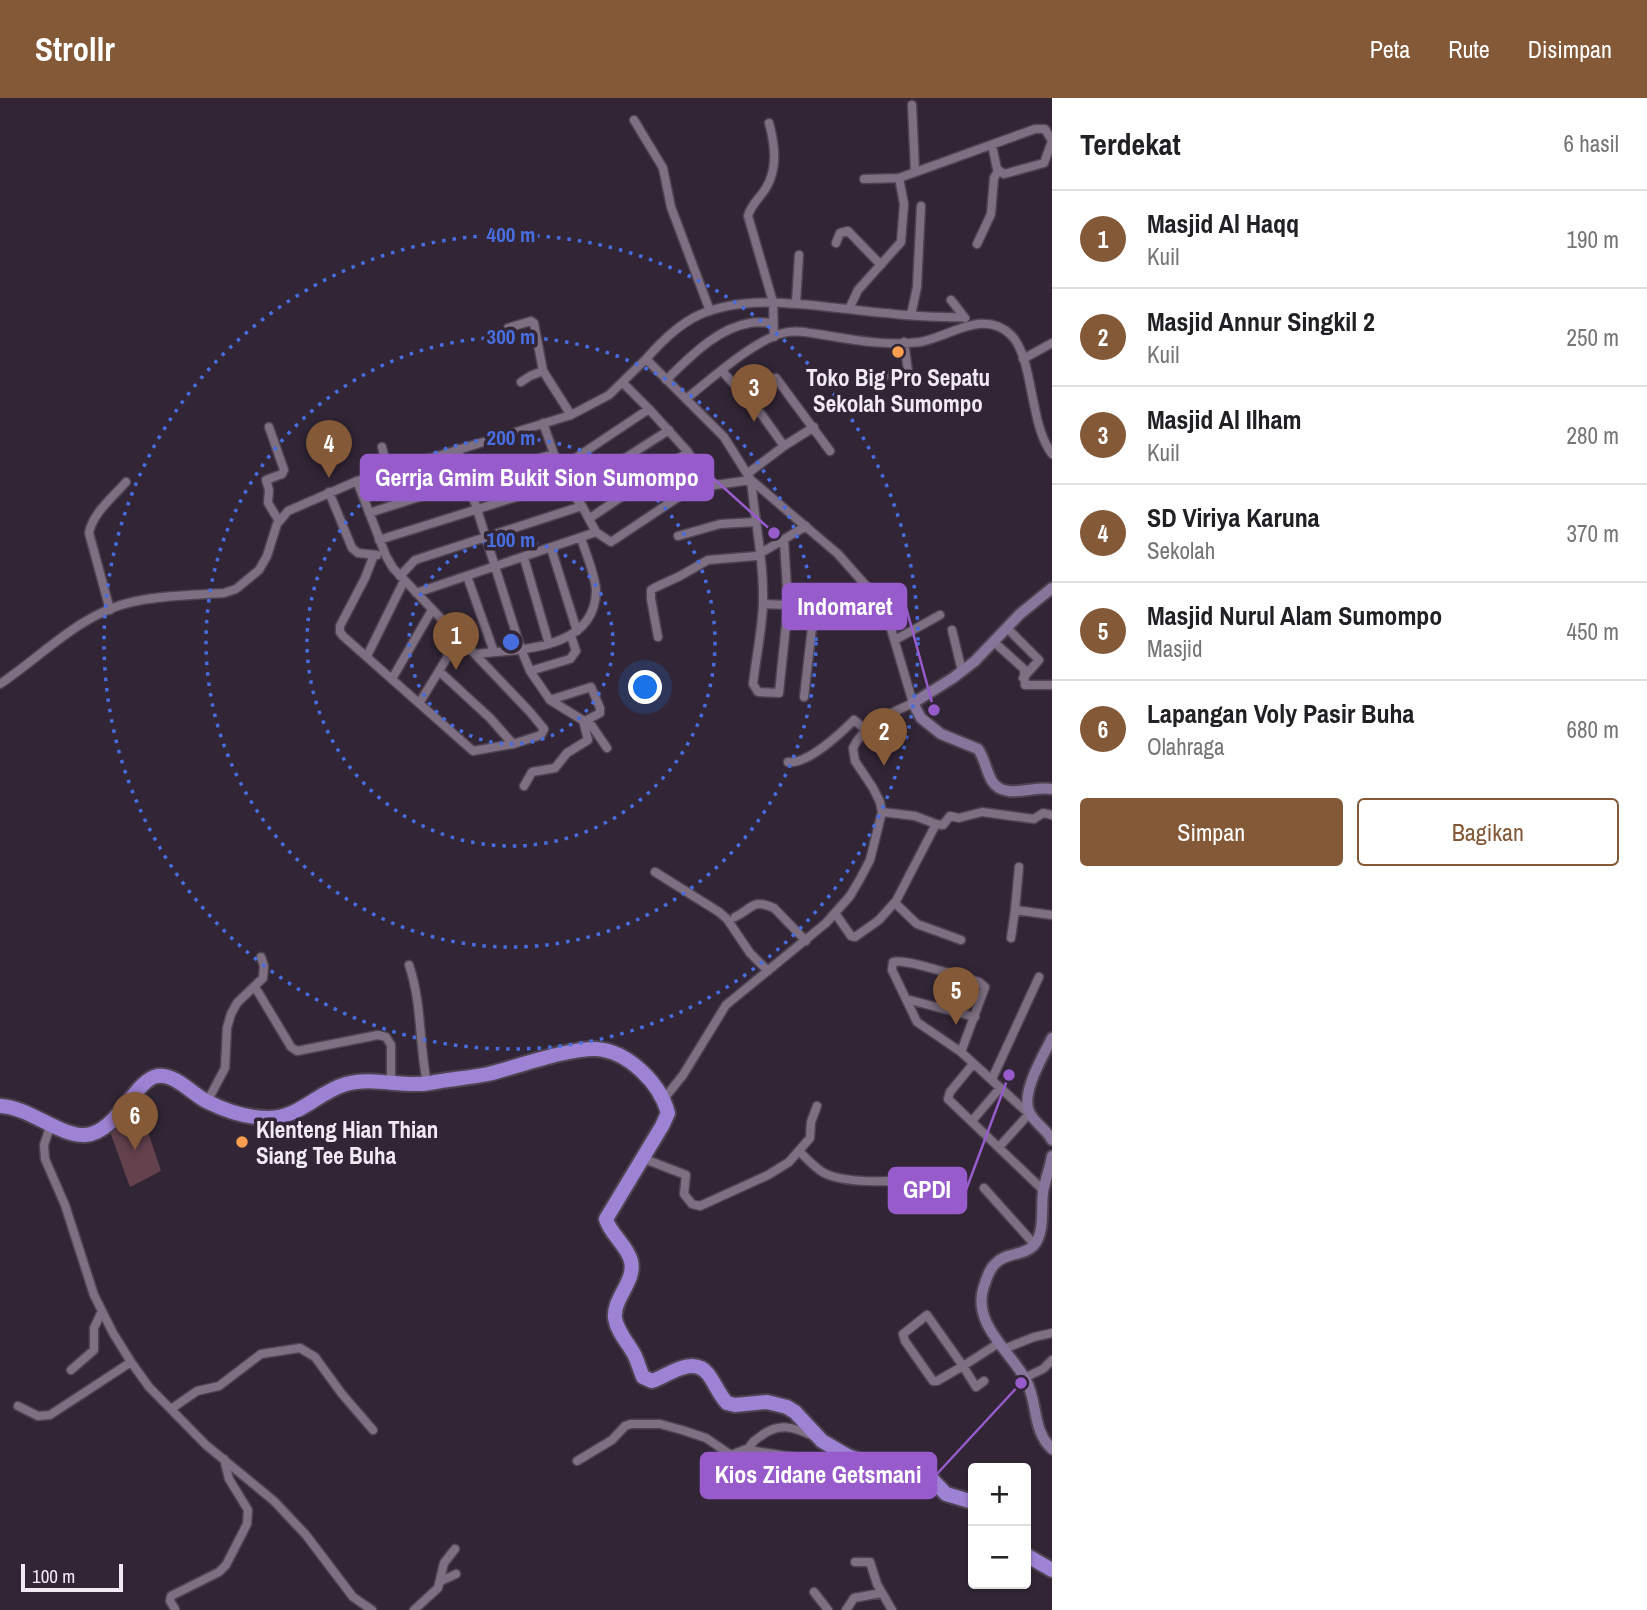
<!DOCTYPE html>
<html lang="id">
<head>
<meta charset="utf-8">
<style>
	:root { --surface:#fff; --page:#f2f2f2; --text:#202124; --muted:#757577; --line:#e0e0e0; --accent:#835938 }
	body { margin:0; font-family:"Archivo Narrow",sans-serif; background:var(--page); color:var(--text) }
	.controls { position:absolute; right:21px; bottom:21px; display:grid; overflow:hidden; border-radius:7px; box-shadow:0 2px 5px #0004 }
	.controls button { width:63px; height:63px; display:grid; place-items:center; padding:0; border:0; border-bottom:2px solid var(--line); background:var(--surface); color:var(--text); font:35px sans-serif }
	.scale { position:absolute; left:21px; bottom:18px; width:102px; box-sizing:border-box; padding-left:7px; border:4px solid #f1e9f4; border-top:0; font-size:19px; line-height:24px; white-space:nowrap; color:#f1e9f4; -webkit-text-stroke:5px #322636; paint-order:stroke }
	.you { position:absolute; left:646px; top:590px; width:24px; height:24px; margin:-18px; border:5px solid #fff; border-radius:50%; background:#1a73e8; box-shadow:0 0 0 10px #1a73e833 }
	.badge { display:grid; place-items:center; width:46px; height:46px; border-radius:50%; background:var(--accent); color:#fff; font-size:23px; font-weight:700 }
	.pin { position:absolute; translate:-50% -58px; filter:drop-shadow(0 2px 4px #0008) }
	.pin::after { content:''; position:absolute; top:37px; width:24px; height:21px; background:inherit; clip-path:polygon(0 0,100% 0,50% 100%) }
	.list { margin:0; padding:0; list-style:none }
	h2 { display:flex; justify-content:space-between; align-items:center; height:91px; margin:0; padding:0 28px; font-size:30px }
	h2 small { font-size:23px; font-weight:400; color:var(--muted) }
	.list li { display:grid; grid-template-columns:46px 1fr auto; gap:21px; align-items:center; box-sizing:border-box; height:98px; padding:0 28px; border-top:2px solid var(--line) }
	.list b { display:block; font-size:26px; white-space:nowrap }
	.list p { margin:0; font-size:23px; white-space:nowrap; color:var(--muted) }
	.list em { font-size:23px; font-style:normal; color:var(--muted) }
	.actions { display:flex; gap:14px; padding:21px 28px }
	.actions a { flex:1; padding:16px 0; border:2px solid var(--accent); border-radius:7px; text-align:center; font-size:24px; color:var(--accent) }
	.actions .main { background:var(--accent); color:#fff }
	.map { position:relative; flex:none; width:1052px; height:1512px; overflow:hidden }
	header { display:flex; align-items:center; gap:42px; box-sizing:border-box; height:98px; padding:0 35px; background:var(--accent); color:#fff }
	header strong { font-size:33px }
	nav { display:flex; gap:38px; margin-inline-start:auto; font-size:24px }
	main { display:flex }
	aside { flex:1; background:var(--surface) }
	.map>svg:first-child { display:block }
	.green { fill:#64424d }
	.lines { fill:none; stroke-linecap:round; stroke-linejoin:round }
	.street-casing { stroke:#4e4351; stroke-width:11 }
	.secondary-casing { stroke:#4e4351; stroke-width:14 }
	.highway-casing { stroke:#4e4351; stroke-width:18 }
	.street { stroke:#7e6f82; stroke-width:8 }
	.secondary { stroke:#88759b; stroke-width:10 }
	.highway { stroke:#9e82d4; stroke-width:14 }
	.ring { fill:none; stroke:#476dde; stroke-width:3.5; stroke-dasharray:3.5 7 }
	.poi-dot { fill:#fb9e50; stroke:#322636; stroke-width:2.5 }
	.labels { text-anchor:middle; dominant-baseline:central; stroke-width:7; stroke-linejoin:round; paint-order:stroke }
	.poi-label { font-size:23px; font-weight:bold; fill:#f1e9f4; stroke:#322636 }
	.centre { fill:#476dde; stroke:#322636; stroke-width:3.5 }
	.ring-label { font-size:21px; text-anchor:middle; font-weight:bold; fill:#476dde; stroke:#322636; stroke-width:7; stroke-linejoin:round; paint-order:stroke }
	.leader { fill:none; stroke:#985bcc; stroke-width:2.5 }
	.callout-dot { fill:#985bcc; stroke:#322636; stroke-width:2.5 }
	.callout { fill:#985bcc; stroke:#985bcc; stroke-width:2.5 }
	.callout-label { font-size:24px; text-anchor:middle; font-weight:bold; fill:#fff }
</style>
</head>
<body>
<header>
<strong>Strollr</strong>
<nav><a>Peta</a><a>Rute</a><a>Disimpan</a></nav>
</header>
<main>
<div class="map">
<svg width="1052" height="1512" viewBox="0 0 1052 1512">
	<rect width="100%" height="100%" fill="#322636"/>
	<path class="green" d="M142,1016L161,1073L130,1089L109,1031Z"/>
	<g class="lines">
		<g class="street-casing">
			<path id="street" d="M912,7L915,73
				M634,22L663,70L671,109L710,213
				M769,25C775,47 778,70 766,90C760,100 751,106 748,118L773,204L774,239
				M864,81L899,80
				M836,145L840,135L848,133L881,167
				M977,146L991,116L994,80L998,73
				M951,202L965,220
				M796,205L799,157
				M849,211L858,192L901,144L904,106L899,80L1035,31H1045L1052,43L1044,65L1004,76L997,71L992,47
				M911,217L917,189L921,108
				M508,230L531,223L534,225L543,273
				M646,261C660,245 679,226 699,217C745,197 798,206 847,211C885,215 925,220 964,219
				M1023,261L1052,245
				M722,273L762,317L784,348L747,376
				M880,277H904L908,273L904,244
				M776,280L830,353
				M666,282C689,260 717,230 750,225C757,223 765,225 772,225
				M521,284L530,278L543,273L571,317
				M623,285L649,311
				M269,329L284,372L282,376L266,382L269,392L268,405L279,423
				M784,348L814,329
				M382,349L388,373
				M458,351L521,551L530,573L550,602L592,628L607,650
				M559,371L649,311L688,354L706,385L715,387L751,382C755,423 764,464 763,506C762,532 756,560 753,586L758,594L779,595L788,507L784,442
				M357,383L386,458L393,470L530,614L544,631L541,637L513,646L473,653L343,538L340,534V528L365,480L374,457
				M329,394L352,450L358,455L377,457
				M572,394L669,332
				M369,415L553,356
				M590,420L688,354
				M596,434L611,444L704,382
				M678,438L720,426L755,424
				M379,442L564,384
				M551,450L577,533
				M524,460L549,546
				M400,478L415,462L582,408
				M467,478L494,554
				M416,495L596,434L582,408L564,384L543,325
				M763,506L788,507L814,512L804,599
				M110,512L89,435C92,416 113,399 126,384
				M1007,530L1039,562L1023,580
				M952,532L962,573
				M658,539L651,501V492L654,490L680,478L708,462L756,458L806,428
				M895,542L940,517
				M994,544L1024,571L1025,587H1052
				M476,556C518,551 596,553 596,492C595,476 586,456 581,440
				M367,558L404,483
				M439,573L490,620L513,646
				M530,573L570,561L576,553L571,538
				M393,579L432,512
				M0,586C42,558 81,515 132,504C162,497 194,497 224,495L236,491L259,472L267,458L277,426L288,413L357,383L571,317L609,297L646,261L686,301
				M550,602L591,589L600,610V615L585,623
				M420,604L459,540
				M788,664C807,667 841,635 854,622L866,632
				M524,688L532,674L555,670L567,655L588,642L583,622
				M882,714L915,718L936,726L895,805L917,826L961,842
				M936,726L943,727L950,718L959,720L982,714L1034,721L1043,715L1052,717
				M1019,769L1015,812L1052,817
				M655,774L719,814L727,821L750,855L768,873
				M835,815L851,838L855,839L879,822L895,804
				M735,819C752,811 752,800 774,810L806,843
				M1011,840L1015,812
				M409,867C422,905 419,946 427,985
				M255,889L291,949L297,953L378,937L386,939L391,947V985
				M906,901L975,919
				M961,954L985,889L979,884C963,880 906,860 893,864L892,872L917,924L961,954L1029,1016L999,1049
				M973,966L950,994L948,1001L1043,1092
				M992,981L1039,879
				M663,1002L683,977L726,907L826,825L850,798L860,781L870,762L882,714L880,704L873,690L855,663L853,650C864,626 891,615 913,605L889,524L876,499L838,456L751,382L724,339L686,301C711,281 753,243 783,235C798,231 815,236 830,238C859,243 891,248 920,244C949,239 984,210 1011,237C1034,260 1029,326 1052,356
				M207,1004L225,970L227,930L231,916L237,905L263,880L264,868L261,859
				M972,1023L1000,990
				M51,1026L44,1047L45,1061L65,1107L94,1197L113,1235L131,1264L149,1289L206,1347L274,1403L306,1437L353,1499L372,1512
				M799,1053C807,1061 815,1070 824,1075C844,1085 890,1085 911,1080
				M642,1060L686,1077L684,1096L692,1106L700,1108L768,1077L789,1064L810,1040L811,1024L817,1008
				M984,1090L1035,1147
				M1004,1251L1034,1239L1052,1235
				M71,1272L94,1252V1230L102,1213
				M1024,1280L1043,1271L1052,1262
				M984,1283L976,1289L963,1268L937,1283H933L905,1243L903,1236L927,1217L963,1268L999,1245
				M18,1308L38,1318L50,1317L131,1264
				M171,1311L197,1293L219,1288L261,1256L300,1250L315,1259L342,1296L373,1332
				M813,1338C794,1329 779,1324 761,1338C755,1342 752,1344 749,1350L755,1353L799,1360L853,1389L864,1364
				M577,1363L612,1342L625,1328L631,1326H660L682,1332L706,1340L731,1357L749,1350
				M855,1464H870L877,1486L892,1512
				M441,1483L456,1476
				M814,1494L828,1512
				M175,1511L170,1503L171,1498L219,1474L226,1467L247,1426L248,1412L229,1381L224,1361
				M414,1512L438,1490L444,1465L455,1451
				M846,1512L854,1500L881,1495"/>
		</g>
		<g class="secondary-casing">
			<path id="secondary" d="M1052,490L1020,516L975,563L953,580L913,605L921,620L941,636L978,651C985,661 986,673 992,683C1004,703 1034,687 1052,691
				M1052,940C1043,958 1018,999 1031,1017C1037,1027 1047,1032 1052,1042
				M1052,1058C1050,1070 1045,1082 1043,1094C1041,1109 1045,1135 1034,1147C1025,1158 1006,1154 996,1165C989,1171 987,1180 984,1188C971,1225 1010,1253 1026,1282C1038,1304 1032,1333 1052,1351"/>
		</g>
		<g class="highway-casing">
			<path id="highway" d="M0,1008C29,1009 59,1038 85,1037C117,1035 134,983 157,978C175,975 193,997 208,1004C226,1013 249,1020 269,1020C299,1020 318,994 346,986C374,978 402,990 430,985C449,981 469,980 488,976C517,969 568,950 596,951C628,953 660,985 668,1015L662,1028L606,1121C610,1136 627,1147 631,1163C636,1183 613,1200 615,1220C617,1234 629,1246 635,1258C638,1265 640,1272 643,1279L652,1283C669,1277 693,1257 708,1276C715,1285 719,1297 727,1305L735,1307L767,1304L787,1309L795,1314L822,1343L848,1358L864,1364L915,1369L926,1375L946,1396L973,1404
				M1026,1457L1052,1472"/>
		</g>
		<use href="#street" class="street"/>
		<use href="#secondary" class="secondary"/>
		<use href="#highway" class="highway"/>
	</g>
	<g class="ring">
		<circle cx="511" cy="544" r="102"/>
		<circle cx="511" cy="544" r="204"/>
		<circle cx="511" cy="544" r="305"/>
		<circle cx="511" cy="544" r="407"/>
	</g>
	<g class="poi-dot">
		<circle cx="898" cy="254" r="7"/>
		<circle cx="242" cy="1044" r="7"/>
	</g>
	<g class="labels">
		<g class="poi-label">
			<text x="898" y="279">Toko Big Pro Sepatu<tspan x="898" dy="26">Sekolah Sumompo</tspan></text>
			<text x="256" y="1031" text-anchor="start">Klenteng Hian Thian<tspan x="256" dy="26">Siang Tee Buha</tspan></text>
		</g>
	</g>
	<circle cx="511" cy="544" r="10" class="centre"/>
	<g class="ring-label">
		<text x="511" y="144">400 m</text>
		<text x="511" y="246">300 m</text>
		<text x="511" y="347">200 m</text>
		<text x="511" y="449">100 m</text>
	</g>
	<path class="leader" d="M774 435L713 380M934 612L906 509M1009 977L966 1092M1021 1285L936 1377"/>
	<g class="callout-dot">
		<circle cx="774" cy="435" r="7"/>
		<circle cx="934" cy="612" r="7"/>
		<circle cx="1009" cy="977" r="7"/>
		<circle cx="1021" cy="1285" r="7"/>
	</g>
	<g class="callout">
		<rect x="361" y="357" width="352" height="45" rx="7"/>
		<rect x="783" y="486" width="123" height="45" rx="7"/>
		<rect x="889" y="1070" width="77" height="45" rx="7"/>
		<rect x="701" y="1355" width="235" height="45" rx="7"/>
	</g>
	<g class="callout-label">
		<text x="537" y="388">Gerrja Gmim Bukit Sion Sumompo</text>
		<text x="845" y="517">Indomaret</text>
		<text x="927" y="1100">GPDI</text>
		<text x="818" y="1385">Kios Zidane Getsmani</text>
	</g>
</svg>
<div class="controls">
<button>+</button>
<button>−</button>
</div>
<div class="scale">100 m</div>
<div class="you"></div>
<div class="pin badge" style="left:456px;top:572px">1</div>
<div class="pin badge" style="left:884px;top:668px">2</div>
<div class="pin badge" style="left:754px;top:324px">3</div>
<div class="pin badge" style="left:329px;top:380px">4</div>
<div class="pin badge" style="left:956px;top:927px">5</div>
<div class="pin badge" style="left:135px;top:1052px">6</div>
</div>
<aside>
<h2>Terdekat<small>6 hasil</small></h2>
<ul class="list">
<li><span class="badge">1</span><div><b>Masjid Al Haqq</b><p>Kuil</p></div><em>190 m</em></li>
<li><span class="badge">2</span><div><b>Masjid Annur Singkil 2</b><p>Kuil</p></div><em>250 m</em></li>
<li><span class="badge">3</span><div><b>Masjid Al Ilham</b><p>Kuil</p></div><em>280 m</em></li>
<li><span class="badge">4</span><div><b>SD Viriya Karuna</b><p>Sekolah</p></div><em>370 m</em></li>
<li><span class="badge">5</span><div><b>Masjid Nurul Alam Sumompo</b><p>Masjid</p></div><em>450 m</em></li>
<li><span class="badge">6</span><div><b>Lapangan Voly Pasir Buha</b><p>Olahraga</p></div><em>680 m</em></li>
</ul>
<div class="actions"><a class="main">Simpan</a><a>Bagikan</a></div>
</aside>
</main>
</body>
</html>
